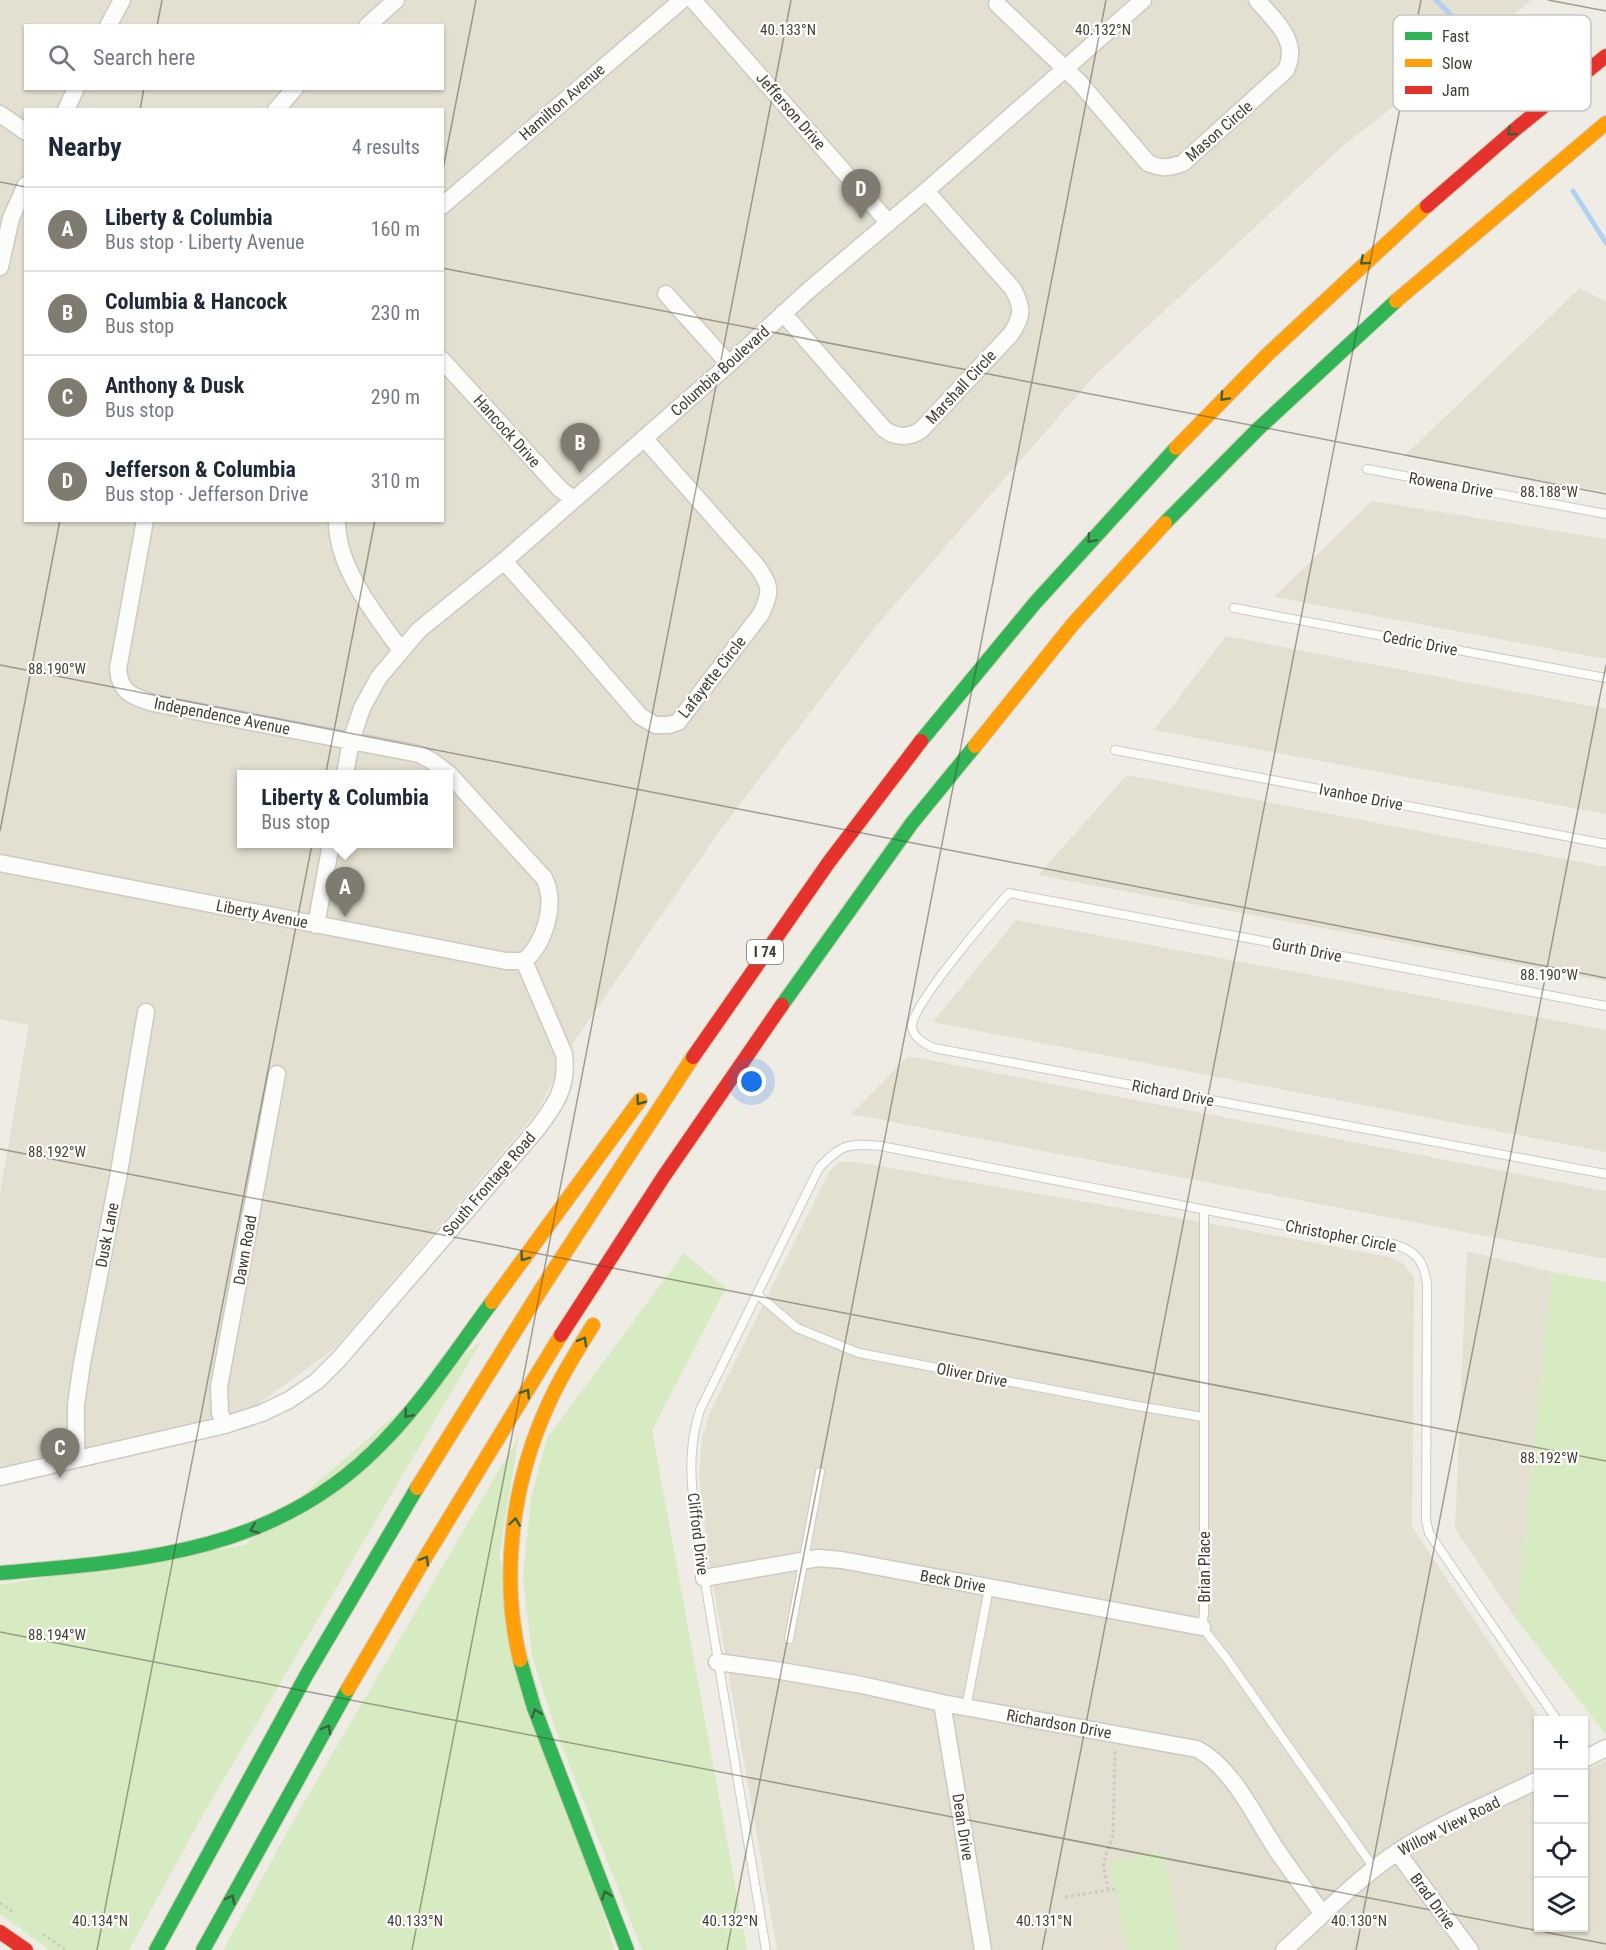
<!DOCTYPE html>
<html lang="en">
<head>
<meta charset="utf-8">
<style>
	:root { --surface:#fff; --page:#f6f6f7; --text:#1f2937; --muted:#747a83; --line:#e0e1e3; --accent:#807b70 }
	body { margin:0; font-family:"Roboto Condensed",sans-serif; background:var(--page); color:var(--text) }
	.controls { position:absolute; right:18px; bottom:18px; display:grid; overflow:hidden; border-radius:0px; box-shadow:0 2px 4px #0004 }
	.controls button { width:54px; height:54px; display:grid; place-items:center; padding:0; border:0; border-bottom:2px solid var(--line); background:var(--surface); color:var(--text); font:30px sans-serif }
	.you { position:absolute; left:752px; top:1082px; width:21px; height:21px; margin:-15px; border:4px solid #fff; border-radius:50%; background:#1a73e8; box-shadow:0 0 0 9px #1a73e833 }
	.badge { display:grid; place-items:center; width:39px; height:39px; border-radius:50%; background:var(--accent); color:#fff; font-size:20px; font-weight:700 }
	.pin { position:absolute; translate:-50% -50px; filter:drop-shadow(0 2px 3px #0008) }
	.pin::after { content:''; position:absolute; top:32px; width:21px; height:18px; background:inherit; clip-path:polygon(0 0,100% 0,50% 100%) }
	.popup { position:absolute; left:237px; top:770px; width:216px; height:78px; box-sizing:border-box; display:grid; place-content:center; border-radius:0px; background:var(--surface); filter:drop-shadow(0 2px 4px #0005); font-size:20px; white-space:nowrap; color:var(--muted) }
	.popup b { font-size:22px; color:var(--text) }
	.popup::after { content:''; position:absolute; left:50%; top:100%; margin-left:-12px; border:12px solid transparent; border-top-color:var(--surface) }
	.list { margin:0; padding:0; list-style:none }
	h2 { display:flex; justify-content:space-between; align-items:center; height:78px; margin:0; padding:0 24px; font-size:26px }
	h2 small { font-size:20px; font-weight:400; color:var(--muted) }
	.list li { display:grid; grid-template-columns:39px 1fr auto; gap:18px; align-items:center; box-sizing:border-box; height:84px; padding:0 24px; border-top:2px solid var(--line) }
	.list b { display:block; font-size:22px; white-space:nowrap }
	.list p { margin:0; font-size:20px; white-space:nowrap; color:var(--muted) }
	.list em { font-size:20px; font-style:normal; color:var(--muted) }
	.icon { flex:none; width:33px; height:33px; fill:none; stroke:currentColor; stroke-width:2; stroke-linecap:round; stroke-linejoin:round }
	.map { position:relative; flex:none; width:1606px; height:1950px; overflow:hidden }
	.search { position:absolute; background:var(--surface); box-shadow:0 2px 4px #0004; left:24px; top:24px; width:420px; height:66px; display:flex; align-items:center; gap:15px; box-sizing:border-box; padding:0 21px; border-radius:0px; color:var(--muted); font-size:22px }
	.panel { position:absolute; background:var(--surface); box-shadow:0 2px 4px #0004; left:24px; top:108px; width:420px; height:414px; border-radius:0px }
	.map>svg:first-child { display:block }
	.residential { fill:#e3dfd1; fill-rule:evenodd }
	.green { fill:#d7ebc2 }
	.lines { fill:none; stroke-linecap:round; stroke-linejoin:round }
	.stream { stroke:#b0d1f1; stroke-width:5 }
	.lane-casing { stroke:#cccac3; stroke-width:10 }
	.street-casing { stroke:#cccac3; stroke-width:19 }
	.fast-casing { stroke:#d2cbb0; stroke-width:16 }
	.slow-casing { stroke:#d2cbb0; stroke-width:16 }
	.jam-casing { stroke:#d2cbb0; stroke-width:16 }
	.path { stroke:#cdcac5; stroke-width:3; stroke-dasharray:3 3; stroke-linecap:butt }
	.lane { stroke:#fcfcfb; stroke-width:8 }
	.street { stroke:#fcfcfb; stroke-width:16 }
	.fast { stroke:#30b455; stroke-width:14 }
	.slow { stroke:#ff9f0a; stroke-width:14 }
	.jam { stroke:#e5322d; stroke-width:14 }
	.oneway { stroke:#3e613c }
	.ticks { fill:none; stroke:#443e31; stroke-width:1.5; stroke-opacity:0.45 }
	.labels { text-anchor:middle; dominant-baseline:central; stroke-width:4.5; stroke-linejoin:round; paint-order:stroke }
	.shield { fill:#fff; stroke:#7c786f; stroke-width:1.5 }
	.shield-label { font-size:15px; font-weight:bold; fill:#443e31 }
	.street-label { font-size:16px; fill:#443e31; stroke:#fff }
	.key { fill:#fff; stroke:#c7c5c1; stroke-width:1.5 }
	.key-label { font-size:16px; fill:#443e31 }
	.ticks-label { font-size:15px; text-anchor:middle; fill:#443e31; stroke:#fff; stroke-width:4.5; stroke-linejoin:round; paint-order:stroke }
</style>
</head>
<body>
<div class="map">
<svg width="1606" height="1950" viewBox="0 0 1606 1950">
	<rect width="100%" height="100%" fill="#eeece5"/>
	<path class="residential" d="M0,0H1532L1345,144L1095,375L877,625L721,829L575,1040L537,1112L335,1348L250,1410L0,1468V1193L29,1025L0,1019ZM26,26H442V88H26ZM26,110H442V520H26ZM242,774H448V844H242Z
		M1580,288L1606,302V492L1404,456Z
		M1372,501L1606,539V659L1274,597Z
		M1226,636L1606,709V814L1154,730Z
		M1127,775L1606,867V981L1038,875Z
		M1016,920L1606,1030V1152L933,1022Z
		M908,1056L1606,1191V1259L851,1114Z
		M839,1162H855L1230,1227L1390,1257L1404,1264L1414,1278L1412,1527L1541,1720H1538V1928H1584V1771L1606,1760V1950H777L709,1562L699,1476L702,1438L710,1412L829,1172Z
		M1467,1251L1552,1272L1516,1619L1455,1529Z"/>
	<path class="green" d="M684,1253L726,1288L652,1430L747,1950H642L556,1731L532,1655L523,1578L531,1498L547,1438Z
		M1552,1272L1606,1282V1735L1516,1619Z
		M482,1340L204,1813L129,1950H50L0,1914V1585L245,1545Z
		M519,1436L499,1556L614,1950H223L297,1814Z
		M1163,1852L1182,1950H1127L1110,1862Z"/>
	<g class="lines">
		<path class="stream" d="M1436,0L1453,17L1504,101
			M1573,191L1606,243"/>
		<g class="lane-casing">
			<path id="lane" d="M1367,469L1606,514
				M1234,608L1606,678
				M1115,750L1606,844
				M1606,1006L1009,893C991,913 912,1005 912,1026C913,1038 925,1044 934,1048L1606,1174
				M1204,1210V1613L1202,1627L1227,1659L1374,1868
				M757,1294L797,1328L859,1353L1132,1405L1203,1417
				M789,1639L820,1472
				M966,1708L989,1588
				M766,1950L697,1533C692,1489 686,1453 700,1410L819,1168C841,1144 849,1143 881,1146L1348,1238C1371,1241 1411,1240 1422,1265C1425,1271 1426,1278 1427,1284L1426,1520L1429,1533L1557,1720"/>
		</g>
		<g class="street-casing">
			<path id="street" d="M693,0L888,222
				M997,4L1079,82L1148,163C1162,169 1169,168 1183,163L1286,70C1300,41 1275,21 1257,0
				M108,26L122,0
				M367,26L396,0
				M66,110L76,88
				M276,110L295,88
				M0,114L26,132
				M442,206L682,0
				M0,267L11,218L26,185
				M666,294L729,364
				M783,313L884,429C896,438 909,438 921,430L1011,334C1023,316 1023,308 1013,289L926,191
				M442,360L560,489L573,499
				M145,520L118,669C120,693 132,696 153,703L419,754L432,761L449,774L544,878C557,903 545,943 524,961
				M337,520C336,566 375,615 401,650
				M504,561L577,643L640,716L655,725H669L678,722L761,614C772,591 771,585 756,565L644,438
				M345,774L351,741L362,708L379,677L419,630L504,561L729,364L809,290L926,191L1143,0
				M0,863L506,961H524
				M316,925L331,844
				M225,1425L220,1413L219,1387L277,1074
				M76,1459V1405L82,1363L118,1178L146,1012
				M0,1477L225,1425L262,1413L289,1400L317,1381L339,1359L537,1129C556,1104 568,1087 564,1054L524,961
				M704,1578L818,1558L842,1560L1202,1627
				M717,1662L775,1670L862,1685L942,1703L1197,1749C1232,1767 1255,1817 1276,1849C1291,1871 1307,1892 1322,1913
				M942,1703L983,1950
				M1584,1759L1606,1748
				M1397,1852L1470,1950
				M1284,1950C1322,1916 1356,1879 1399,1851C1442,1822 1492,1803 1538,1780"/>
		</g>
		<g class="fast-casing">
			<path id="fast" d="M1165,523L1258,429L1396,301
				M921,741L1035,603L1176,448
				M782,1005L912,823L975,746
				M0,1573C137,1561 268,1554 373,1452C419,1408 454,1353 492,1302
				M520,1660L534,1708L627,1950
				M156,1950L307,1674L417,1488
				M203,1950L348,1689"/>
		</g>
		<g class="slow-casing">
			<path id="slow" d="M1396,301L1606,123
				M1176,448L1267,355L1427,206
				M975,746L1073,624L1165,523
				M492,1302L640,1100
				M417,1488L542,1288L693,1057
				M520,1660C500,1576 512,1483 548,1405C560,1377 577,1351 593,1325
				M348,1689L425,1558L561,1335"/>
		</g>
		<g class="jam-casing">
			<path id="jam" d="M1427,206L1518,127L1606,56
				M693,1057L829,862L921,741
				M561,1335L664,1176L782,1005
				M0,1932L26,1950"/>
		</g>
		<path class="path" d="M1108,1890L1103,1863L1113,1835L1115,1750
			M1065,1897L1115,1889
			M0,1903L13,1912
			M43,1934L66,1950"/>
		<use href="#lane" class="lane"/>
		<use href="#street" class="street"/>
		<use href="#fast" class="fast"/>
		<use href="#slow" class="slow"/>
		<use href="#jam" class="jam"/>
	</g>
	<defs><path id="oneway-chevron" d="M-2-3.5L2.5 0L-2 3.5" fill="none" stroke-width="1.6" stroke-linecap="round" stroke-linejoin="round" transform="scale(1.5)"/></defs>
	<g class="oneway">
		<use href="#oneway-chevron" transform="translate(1511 132) rotate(139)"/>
		<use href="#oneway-chevron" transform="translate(1364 261) rotate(138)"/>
		<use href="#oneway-chevron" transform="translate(1224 397) rotate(133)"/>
		<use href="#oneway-chevron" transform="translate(1091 539) rotate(131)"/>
		<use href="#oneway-chevron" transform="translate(640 1101) rotate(127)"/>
		<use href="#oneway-chevron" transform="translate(524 1257) rotate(126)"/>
		<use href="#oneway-chevron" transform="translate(583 1341) rotate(-60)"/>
		<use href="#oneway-chevron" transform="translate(526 1393) rotate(-58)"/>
		<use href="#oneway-chevron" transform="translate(408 1414) rotate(129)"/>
		<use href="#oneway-chevron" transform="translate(515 1522) rotate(-82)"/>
		<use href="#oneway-chevron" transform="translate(254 1529) rotate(158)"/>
		<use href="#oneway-chevron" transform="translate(425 1560) rotate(-59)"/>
		<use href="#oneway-chevron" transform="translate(536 1713) rotate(-110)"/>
		<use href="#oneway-chevron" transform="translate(327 1729) rotate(-61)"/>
		<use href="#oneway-chevron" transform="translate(606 1895) rotate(-111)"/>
		<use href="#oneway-chevron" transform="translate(231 1899) rotate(-62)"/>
	</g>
	<path class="ticks" d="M1548,0L1606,11M157,26L162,0M140,110L144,88M442,174L476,0M0,182L26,187M442,268L1606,494M0,665L1606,978M0,831L60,520M0,1149L1606,1461M0,1632L1606,1944M97,1950L375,520M412,1950L791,0M727,1950L1106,0M1042,1950L1421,0M1356,1950L1606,665"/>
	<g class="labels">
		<rect class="shield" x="747" y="940" width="36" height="24" rx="4.5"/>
		<g class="shield-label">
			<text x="765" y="952">I 74</text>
		</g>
		<g class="street-label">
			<text transform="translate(562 102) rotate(-41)">Hamilton Avenue</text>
			<text transform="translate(791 111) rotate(49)">Jefferson Drive</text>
			<text transform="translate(1219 131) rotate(-41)">Mason Circle</text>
			<text transform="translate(720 371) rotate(-42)">Columbia Boulevard</text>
			<text transform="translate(961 387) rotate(-47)">Marshall Circle</text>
			<text transform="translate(507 431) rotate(48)">Hancock Drive</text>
			<text transform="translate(1451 485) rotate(10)">Rowena Drive</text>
			<text transform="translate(1420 643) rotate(11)">Cedric Drive</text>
			<text transform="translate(712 677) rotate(-52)">Lafayette Circle</text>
			<text transform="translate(222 716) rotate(11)">Independence Avenue</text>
			<text transform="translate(1361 797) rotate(11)">Ivanhoe Drive</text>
			<text transform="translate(262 914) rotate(11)">Liberty Avenue</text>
			<text transform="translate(1307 950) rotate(11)">Gurth Drive</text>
			<text transform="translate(1173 1093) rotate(11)">Richard Drive</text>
			<text transform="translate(489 1184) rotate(-49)">South Frontage Road</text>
			<text transform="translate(107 1235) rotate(-79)">Dusk Lane</text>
			<text transform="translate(1341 1236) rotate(11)">Christopher Circle</text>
			<text transform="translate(245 1250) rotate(-80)">Dawn Road</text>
			<text transform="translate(972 1375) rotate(11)">Oliver Drive</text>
			<text transform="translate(698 1534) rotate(83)">Clifford Drive</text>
			<text transform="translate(1204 1567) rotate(-90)">Brian Place</text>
			<text transform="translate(953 1581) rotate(10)">Beck Drive</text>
			<text transform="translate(1059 1724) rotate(10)">Richardson Drive</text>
			<text transform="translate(1449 1826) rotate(-27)">Willow View Road</text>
			<text transform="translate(963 1827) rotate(81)">Dean Drive</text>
			<text transform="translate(1433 1901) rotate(54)">Brad Drive</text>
		</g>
	</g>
	<rect x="1393" y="15" width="198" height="96" rx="9" class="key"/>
	<rect x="1405" y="32" width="27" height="8" fill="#30b455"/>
	<rect x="1405" y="59" width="27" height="8" fill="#ff9f0a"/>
	<rect x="1405" y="86" width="27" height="8" fill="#e5322d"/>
	<g class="key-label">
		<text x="1442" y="42">Fast</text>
		<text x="1442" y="69">Slow</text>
		<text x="1442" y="96">Jam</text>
	</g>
	<g class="ticks-label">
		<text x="788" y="35">40.133°N</text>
		<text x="1103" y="35">40.132°N</text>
		<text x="1549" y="497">88.188°W</text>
		<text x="57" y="674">88.190°W</text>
		<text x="1549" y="980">88.190°W</text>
		<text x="57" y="1157">88.192°W</text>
		<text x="1549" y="1463">88.192°W</text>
		<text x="57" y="1640">88.194°W</text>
		<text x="100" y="1926">40.134°N</text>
		<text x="415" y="1926">40.133°N</text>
		<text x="730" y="1926">40.132°N</text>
		<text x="1044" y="1926">40.131°N</text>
		<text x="1359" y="1926">40.130°N</text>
	</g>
</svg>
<div class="controls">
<button>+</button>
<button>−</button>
<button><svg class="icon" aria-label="locate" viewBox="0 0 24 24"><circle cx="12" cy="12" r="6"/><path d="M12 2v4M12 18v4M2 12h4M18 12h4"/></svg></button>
<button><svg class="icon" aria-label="layers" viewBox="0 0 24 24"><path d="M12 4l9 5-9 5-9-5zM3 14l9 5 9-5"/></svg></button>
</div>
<div class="you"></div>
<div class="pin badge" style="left:345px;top:917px">A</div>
<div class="popup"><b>Liberty &amp; Columbia</b>Bus stop</div>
<div class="pin badge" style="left:580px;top:473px">B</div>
<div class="pin badge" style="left:60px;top:1478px">C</div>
<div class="pin badge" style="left:861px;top:219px">D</div>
<div class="search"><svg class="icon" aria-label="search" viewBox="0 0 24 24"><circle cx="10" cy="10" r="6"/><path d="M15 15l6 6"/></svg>Search here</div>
<section class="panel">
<h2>Nearby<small>4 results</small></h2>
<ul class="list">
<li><span class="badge">A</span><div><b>Liberty &amp; Columbia</b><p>Bus stop · Liberty Avenue</p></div><em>160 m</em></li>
<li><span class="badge">B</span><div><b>Columbia &amp; Hancock</b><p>Bus stop</p></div><em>230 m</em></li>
<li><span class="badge">C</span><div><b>Anthony &amp; Dusk</b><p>Bus stop</p></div><em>290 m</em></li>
<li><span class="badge">D</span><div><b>Jefferson &amp; Columbia</b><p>Bus stop · Jefferson Drive</p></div><em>310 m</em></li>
</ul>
</section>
</div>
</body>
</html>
